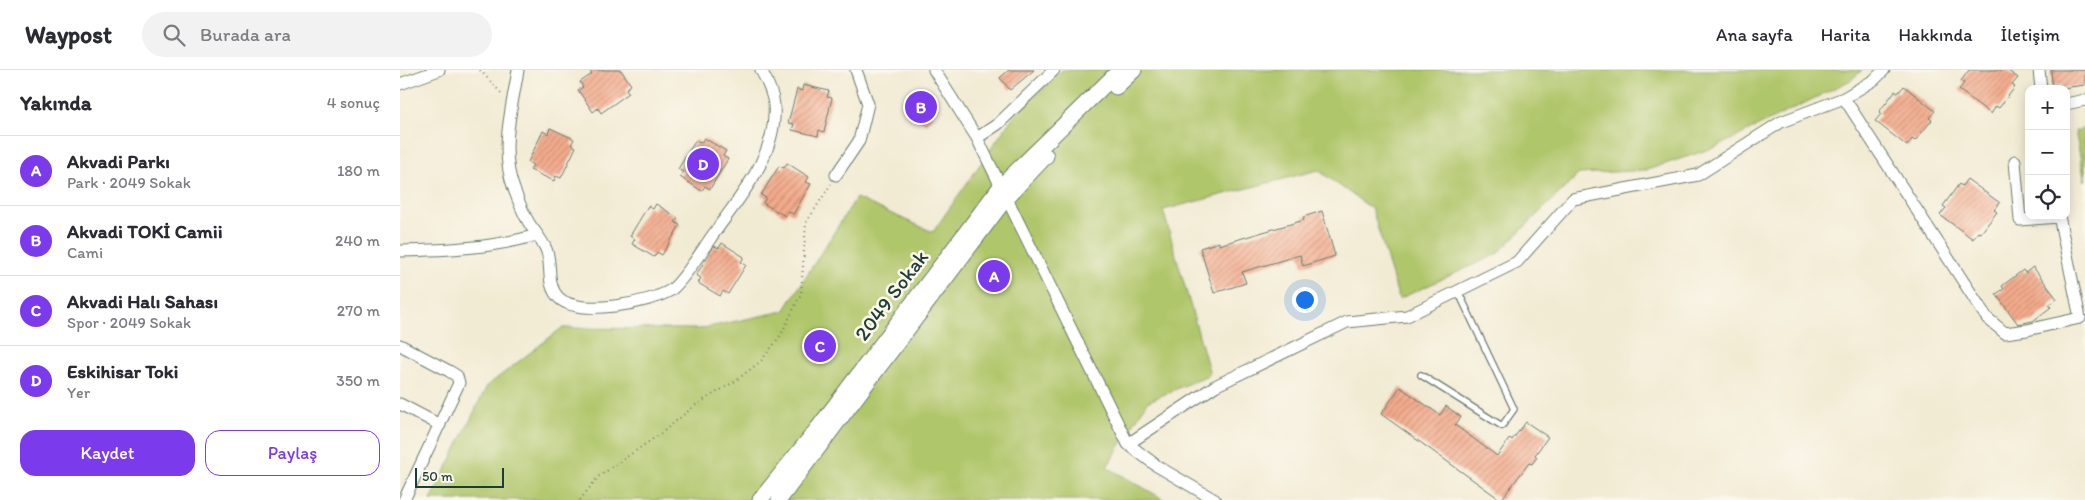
<!DOCTYPE html>
<html lang="tr">
<head>
<meta charset="utf-8">
<style>
	:root { --surface:#fff; --page:#f2f2f3; --text:#2b2b33; --muted:#7c7c81; --line:#e1e1e2; --accent:#7c3aed }
	body { margin:0; font-family:Itim,sans-serif; background:var(--page); color:var(--text) }
	.controls { position:absolute; right:15px; top:15px; display:grid; overflow:hidden; border-radius:10px; box-shadow:0 2px 12px #0003 }
	.controls button { width:45px; height:45px; display:grid; place-items:center; padding:0; border:0; border-bottom:1px solid var(--line); background:var(--surface); color:var(--text); font:25px sans-serif }
	.scale { position:absolute; left:15px; bottom:12px; width:89px; box-sizing:border-box; padding-left:5px; border:2px solid #1f3d34; border-top:0; font-size:14px; line-height:18px; white-space:nowrap; color:#1f3d34; -webkit-text-stroke:4px #fbf7ec; paint-order:stroke }
	.you { position:absolute; left:904px; top:229px; width:18px; height:18px; margin:-12px; border:4px solid #fff; border-radius:50%; background:#1a73e8; box-shadow:0 0 0 8px #1a73e833 }
	.badge { display:grid; place-items:center; width:32px; height:32px; border-radius:50%; background:var(--accent); color:#fff; font-size:16px; font-weight:700 }
	.pin { position:absolute; translate:-50% -50%; border:2px solid #fff; box-shadow:0 1px 5px #0006 }
	.list { margin:0; padding:0; list-style:none }
	h2 { display:flex; justify-content:space-between; align-items:center; height:65px; margin:0; padding:0 20px; font-size:21px }
	h2 small { font-size:16px; font-weight:400; color:var(--muted) }
	.list li { display:grid; grid-template-columns:32px 1fr auto; gap:15px; align-items:center; box-sizing:border-box; height:70px; padding:0 20px; border-top:1px solid var(--line) }
	.list b { display:block; font-size:19px; white-space:nowrap }
	.list p { margin:0; font-size:16px; white-space:nowrap; color:var(--muted) }
	.list em { font-size:16px; font-style:normal; color:var(--muted) }
	.actions { display:flex; gap:10px; padding:15px 20px }
	.actions a { flex:1; padding:11px 0; border:1px solid var(--accent); border-radius:15px; text-align:center; font-size:18px; color:var(--accent) }
	.actions .main { background:var(--accent); color:#fff }
	.icon { flex:none; width:28px; height:28px; fill:none; stroke:currentColor; stroke-width:2; stroke-linecap:round; stroke-linejoin:round }
	.map { position:relative; flex:none; width:1685px; height:430px; overflow:hidden }
	header { display:flex; align-items:center; gap:30px; box-sizing:border-box; height:70px; padding:0 25px; background:var(--surface); border-bottom:1px solid var(--line) }
	header strong { font-size:24px }
	nav { display:flex; gap:28px; margin-inline-start:auto; font-size:18px }
	.search { width:350px; height:45px; background:var(--page); display:flex; align-items:center; gap:12px; box-sizing:border-box; padding:0 18px; border-radius:28px; color:var(--muted); font-size:19px }
	main { display:flex }
	aside { flex:1; background:var(--surface) }
	.map>svg:first-child { display:block }
	.green { fill:#b0c66a; stroke:#68824f }
	.building { fill:url(#building-hatch) }
	.lines { fill:none; stroke-linecap:round; stroke-linejoin:round }
	.service-casing { stroke:#697a6c; stroke-width:8 }
	.minor-casing { stroke:#697a6c; stroke-width:13 }
	.secondary-casing { stroke:#697a6c; stroke-width:17 }
	.path { stroke:#697a6c; stroke-width:2; stroke-dasharray:1 4; stroke-linecap:butt }
	.service { stroke:#fff; stroke-width:5.5 }
	.minor { stroke:#fff; stroke-width:11 }
	.secondary { stroke:#fff; stroke-width:15 }
	.labels { text-anchor:middle; dominant-baseline:central; stroke-width:5; stroke-linejoin:round; paint-order:stroke }
	.street-label { font-size:21px; fill:#1f3d34; stroke:#fbf7ec }
</style>
</head>
<body>
<header>
<strong>Waypost</strong>
<div class="search"><svg class="icon" aria-label="search" viewBox="0 0 24 24"><circle cx="10" cy="10" r="6"/><path d="M15 15l6 6"/></svg>Burada ara</div>
<nav><a>Ana sayfa</a><a>Harita</a><a>Hakkında</a><a>İletişim</a></nav>
</header>
<main>
<aside>
<h2>Yakında<small>4 sonuç</small></h2>
<ul class="list">
<li><span class="badge">A</span><div><b>Akvadi Parkı</b><p>Park · 2049 Sokak</p></div><em>180 m</em></li>
<li><span class="badge">B</span><div><b>Akvadi TOKİ Camii</b><p>Cami</p></div><em>240 m</em></li>
<li><span class="badge">C</span><div><b>Akvadi Halı Sahası</b><p>Spor · 2049 Sokak</p></div><em>270 m</em></li>
<li><span class="badge">D</span><div><b>Eskihisar Toki</b><p>Yer</p></div><em>350 m</em></li>
</ul>
<div class="actions"><a class="main">Kaydet</a><a>Paylaş</a></div>
</aside>
<div class="map">
<svg width="1685" height="430" viewBox="0 0 1685 430">
	<defs>
		<pattern id="building-hatch" width="6" height="6" patternUnits="userSpaceOnUse" patternTransform="scale(1.25)"><rect width="6" height="6" fill="#f4ab8c"/><path d="M-1 1l2-2M0 6l6-6M5 7l2-2" fill="none" stroke="#c58c73"/></pattern>
	</defs>
	<rect width="100%" height="100%" fill="#fbf7ec"/>
	<filter id="ink" filterUnits="userSpaceOnUse"><feTurbulence type="fractalNoise" baseFrequency=".02" numOctaves="2"/><feDisplacementMap in="SourceGraphic" scale="10" xChannelSelector="R" yChannelSelector="G"/><feConvolveMatrix kernelMatrix="1 2 1 2 8 2 1 2 1" color-interpolation-filters="sRGB"/></filter>
	<filter id="wash" filterUnits="userSpaceOnUse"><feTurbulence type="fractalNoise" baseFrequency=".0096" numOctaves="4" result="noise"/><feDisplacementMap in="SourceGraphic" scale="20" xChannelSelector="R" yChannelSelector="G"/><feGaussianBlur stdDeviation="1.12" result="paint"/><feColorMatrix in="noise" values="0 0 0 0 0 0 0 0 0 0 0 0 0 0 0 0 0 1.4 0 .05"/><feComposite in="paint" operator="in"/></filter>
	<g filter="url(#wash)">
		<rect width="100%" height="100%" fill="#f2ebd4"/>
		<path class="green" d="M662,0H1462L1451,10L1316,77L1247,100L1179,104L1097,184L999,229L972,139L918,100L763,140L810,304L747,332L707,397L765,430H31L87,316L162,258L299,259L384,241L456,128L533,162L613,47Z
			M1685,58V111L1675,61Z"/>
		<g id="blocks">
			<path class="building" d="M189,0H221L231,15L226,19L229,23L201,43L198,38L193,42L178,20L183,17L180,12L192,4Z
				M609,0H634L610,20L600,8Z
				M1569,0H1607L1618,8L1612,15L1615,17L1599,38L1596,36L1591,44L1559,20L1564,13L1561,11Z
				M1651,0H1685V15L1662,18V15H1652Z
				M403,15L429,21L427,27L432,28L424,62L419,60L418,66L392,60L394,54L388,53L397,19L402,21Z
				M1504,16L1535,41L1529,48L1532,50L1515,71L1512,69L1507,76L1475,51L1481,44L1479,42L1495,21L1498,23Z
				M516,19L539,37L526,54L503,36Z
				M150,58L174,69L171,75L176,77L161,108L156,106L154,111L130,100L133,95L128,92L143,61L148,64Z
				M304,68L326,81L323,86L328,89L310,119L305,116L302,121L280,107L283,102L278,99L296,70L301,73Z
				M387,93L409,107L406,112L411,114L393,144L388,141L385,146L363,133L366,128L361,125L379,96L384,98Z
				M1567,109L1600,133L1594,140L1597,142L1581,163L1578,162L1573,169L1540,145L1546,138L1543,136L1559,114L1562,116Z
				M256,134L278,148L275,152L280,155L262,185L257,182L254,187L232,174L235,169L230,166L248,136L253,139Z
				M922,141L935,186L903,196L900,185L842,202L846,213L814,223L800,178L819,172V175L904,150L903,147Z
				M322,173L344,187L341,192L346,195L328,224L323,221L320,226L298,213L301,208L296,205L314,176L319,178Z
				M1633,197L1657,229L1649,235L1651,237L1633,251L1618,254L1596,224L1604,219L1602,216L1623,200L1625,203Z
				M1000,317L1040,345L1046,336L1061,347L1055,355L1097,386L1110,368L1112,370L1126,352L1148,367L1135,385L1137,387L1132,394L1129,393L1101,430L981,344Z"/>
		</g>
	</g>
	<g filter="url(#ink)">
		<use href="#blocks" fill-opacity="0" stroke="#697a6c" stroke-width="1"/>
		<g class="lines">
			<g class="service-casing">
				<path id="service" d="M1021,305L1102,356L1114,339L1058,221"/>
			</g>
			<g class="minor-casing">
				<path id="minor" d="M118,0C112,38 99,81 114,119C118,130 123,143 129,153C135,162 142,170 146,179C153,195 145,214 159,228C179,247 250,233 271,220C283,211 301,182 310,169C337,130 378,86 374,35C373,23 367,11 361,0
					M534,0L577,68L728,374L757,396L815,430
					M1639,0L1641,19
					M0,14L39,0
					M1444,28L1587,248L1605,263L1627,260L1680,248L1659,146
					M1666,34L1685,30
					M577,68L598,54L654,0
					M1615,91L1620,150L1659,147
					M436,105L459,71L468,34L456,0
					M0,181C46,180 93,178 137,165
					M0,275L49,301L57,306L59,313L4,430
					M0,334L40,355
					M728,374L815,316L947,252L1007,246L1117,192L1173,129L1298,105L1381,52L1444,28L1474,10L1484,0"/>
			</g>
			<g class="secondary-casing">
				<path id="secondary" d="M716,17L734,0
					M360,430L418,358L601,116L720,0
					M379,430L606,128L646,86"/>
			</g>
			<path class="path" d="M80,0L102,24
				M180,430L198,407L260,364L297,334L334,312L361,291L381,265L401,224L406,153L431,114"/>
			<use href="#service" class="service"/>
			<use href="#minor" class="minor"/>
			<use href="#secondary" class="secondary"/>
		</g>
	</g>
	<g class="labels">
		<g class="street-label">
			<text transform="translate(491 225) rotate(-53)">2049 Sokak</text>
		</g>
	</g>
</svg>
<div class="controls">
<button>+</button>
<button>−</button>
<button><svg class="icon" aria-label="locate" viewBox="0 0 24 24"><circle cx="12" cy="12" r="6"/><path d="M12 2v4M12 18v4M2 12h4M18 12h4"/></svg></button>
</div>
<div class="scale">50 m</div>
<div class="you"></div>
<div class="pin badge" style="left:594px;top:206px">A</div>
<div class="pin badge" style="left:521px;top:37px">B</div>
<div class="pin badge" style="left:420px;top:276px">C</div>
<div class="pin badge" style="left:303px;top:94px">D</div>
</div>
</main>
</body>
</html>
